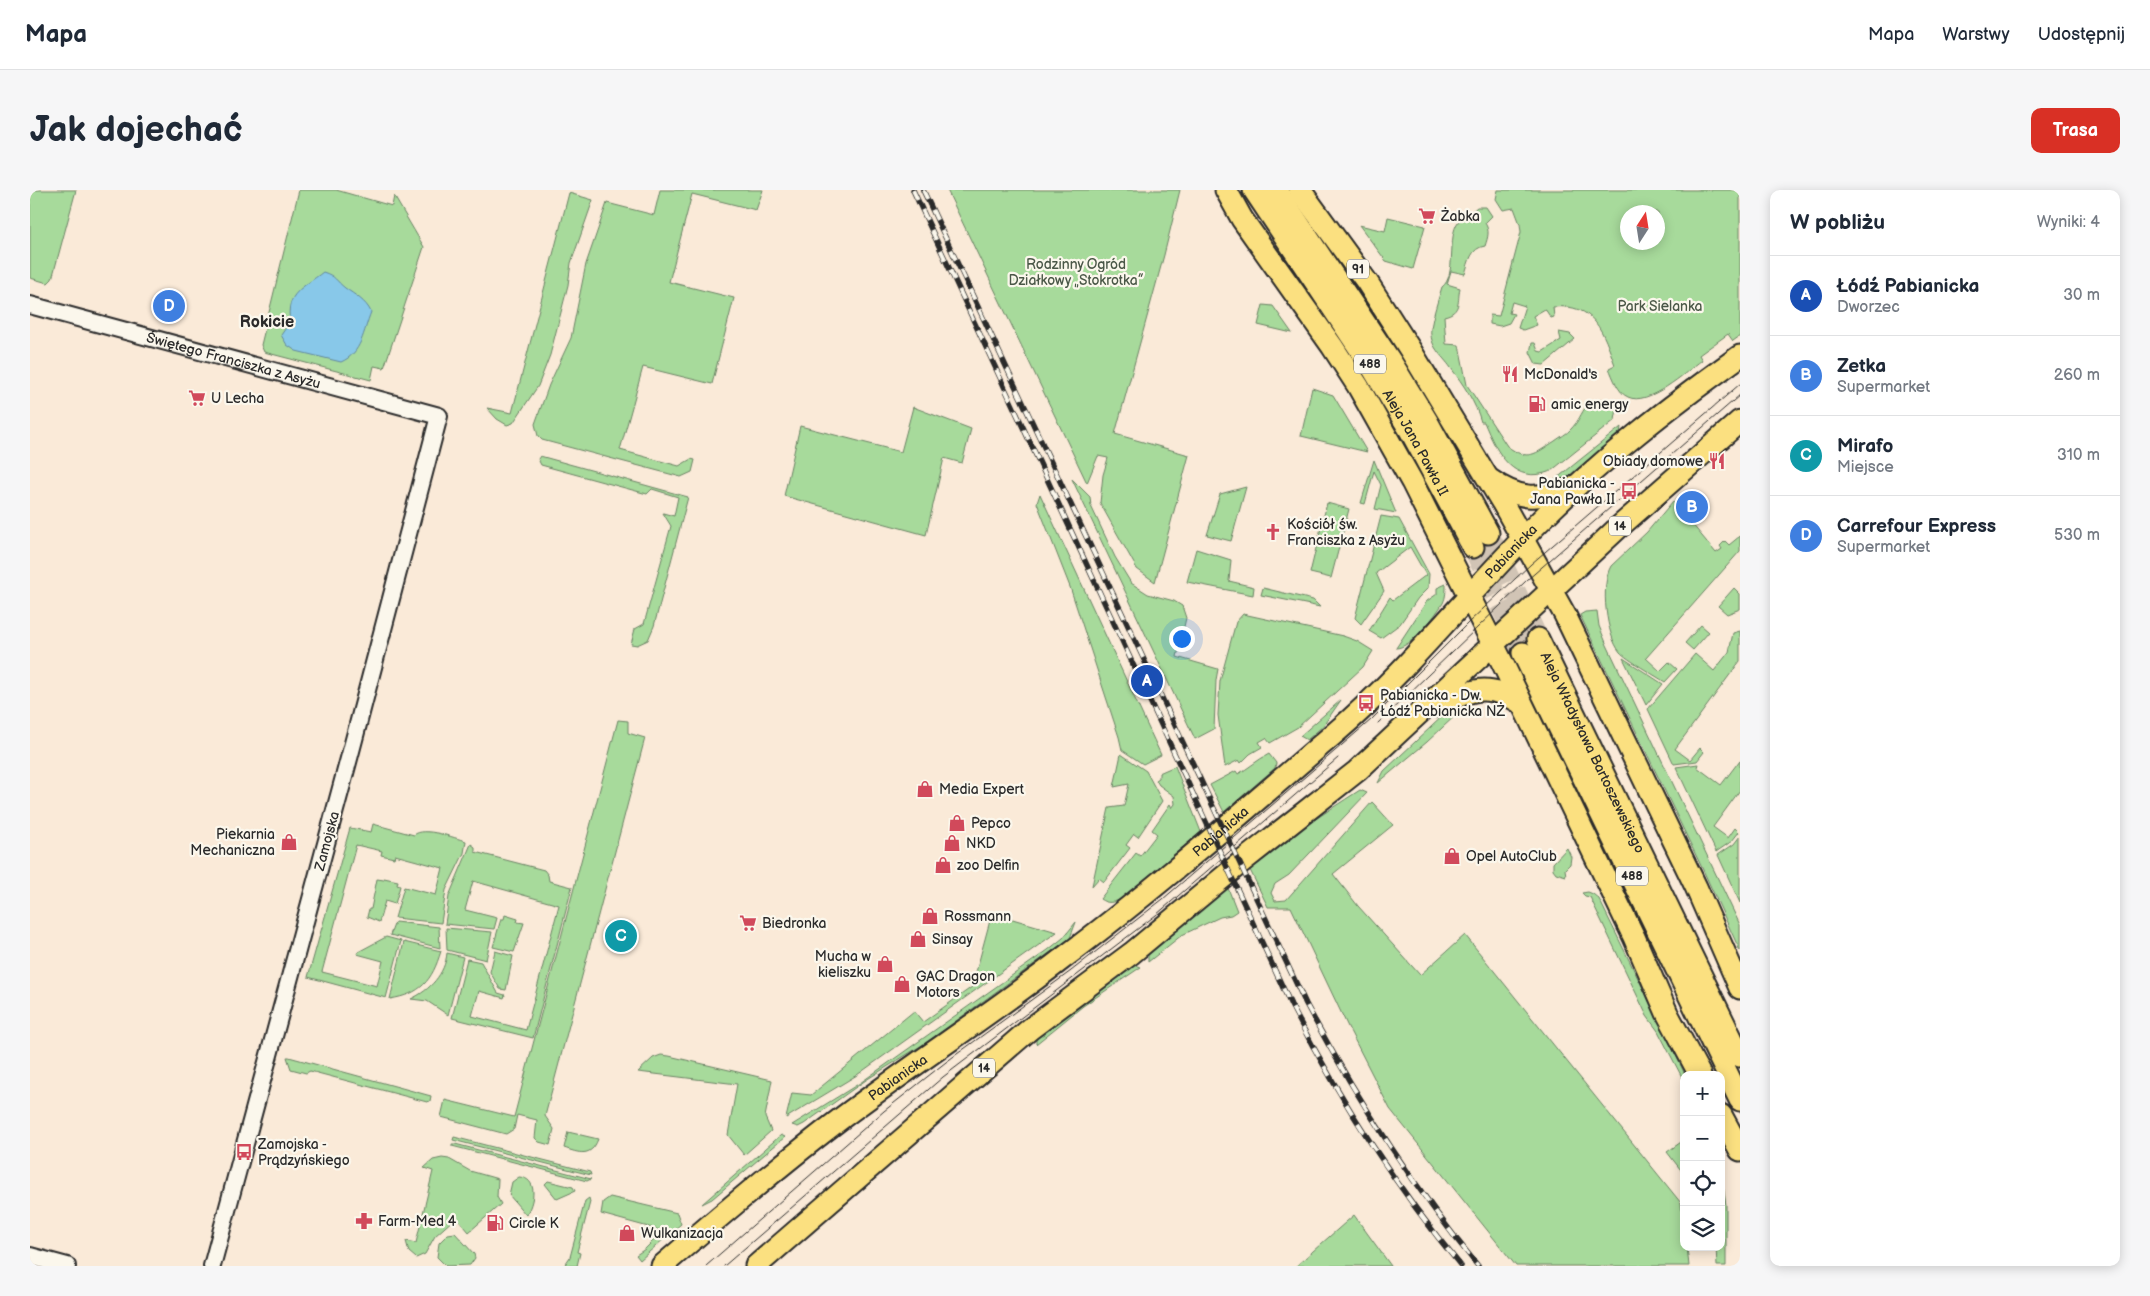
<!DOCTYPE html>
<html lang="pl">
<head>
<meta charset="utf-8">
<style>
	:root { --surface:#fff; --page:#f6f6f7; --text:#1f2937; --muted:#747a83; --line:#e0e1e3; --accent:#d93025 }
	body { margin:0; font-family:"Balsamiq Sans",sans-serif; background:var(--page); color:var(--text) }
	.controls { position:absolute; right:15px; bottom:15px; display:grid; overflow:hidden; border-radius:10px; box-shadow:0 2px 12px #0003 }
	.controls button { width:45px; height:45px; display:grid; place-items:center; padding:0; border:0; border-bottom:1px solid var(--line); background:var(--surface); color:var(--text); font:25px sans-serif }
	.compass { position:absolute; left:1590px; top:15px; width:45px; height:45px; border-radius:50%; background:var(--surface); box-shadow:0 2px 12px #0003; rotate:12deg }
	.you { position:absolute; left:1151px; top:448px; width:18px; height:18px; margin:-12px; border:4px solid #fff; border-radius:50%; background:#1a73e8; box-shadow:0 0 0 8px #1a73e833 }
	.badge { display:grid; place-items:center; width:32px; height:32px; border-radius:50%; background:var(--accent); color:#fff; font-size:16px; font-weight:700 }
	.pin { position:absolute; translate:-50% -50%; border:2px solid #fff; box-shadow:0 1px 5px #0006 }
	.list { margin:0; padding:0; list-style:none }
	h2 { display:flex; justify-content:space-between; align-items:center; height:65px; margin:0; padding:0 20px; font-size:21px }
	h2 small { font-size:16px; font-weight:400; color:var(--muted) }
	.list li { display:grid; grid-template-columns:32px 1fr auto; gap:15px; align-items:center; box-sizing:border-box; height:80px; padding:0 20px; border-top:1px solid var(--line) }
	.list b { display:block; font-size:19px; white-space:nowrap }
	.list p { margin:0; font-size:16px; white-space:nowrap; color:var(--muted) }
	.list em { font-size:16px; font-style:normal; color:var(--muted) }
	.icon { flex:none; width:28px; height:28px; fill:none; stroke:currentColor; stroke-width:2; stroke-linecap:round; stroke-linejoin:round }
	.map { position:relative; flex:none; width:1710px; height:1076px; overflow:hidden; border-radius:10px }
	header { display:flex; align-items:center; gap:30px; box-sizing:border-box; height:70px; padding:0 25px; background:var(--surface); border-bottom:1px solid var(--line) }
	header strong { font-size:24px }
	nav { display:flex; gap:28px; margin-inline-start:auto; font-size:18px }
	.intro { display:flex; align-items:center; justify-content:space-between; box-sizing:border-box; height:120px; padding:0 30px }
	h1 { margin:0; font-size:35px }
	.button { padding:12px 22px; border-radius:10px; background:var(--accent); color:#fff; font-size:18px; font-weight:700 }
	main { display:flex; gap:30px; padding:0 30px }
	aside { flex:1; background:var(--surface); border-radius:10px; box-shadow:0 2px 12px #0003 }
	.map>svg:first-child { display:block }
	.green { fill:#a7da9b; stroke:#698263; fill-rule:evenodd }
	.water { fill:#88c8e9; stroke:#63899d }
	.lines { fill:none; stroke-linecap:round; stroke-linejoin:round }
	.primary-tunnel { stroke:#d1c4b5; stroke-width:21; stroke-dasharray:21 11; stroke-linecap:butt }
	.tertiary-casing { stroke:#2b2b2b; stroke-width:20 }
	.primary-casing { stroke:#2b2b2b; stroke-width:25 }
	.tertiary { stroke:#fbf7ec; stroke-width:16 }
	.primary { stroke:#fbe080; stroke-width:21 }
	.tram { stroke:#2b2b2b; stroke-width:1 }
	.rail-casing { stroke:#2b2b2b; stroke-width:5.5 }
	.rail { stroke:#fbf7ec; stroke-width:4; stroke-dasharray:11; stroke-linecap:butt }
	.labels { text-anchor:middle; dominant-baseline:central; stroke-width:4.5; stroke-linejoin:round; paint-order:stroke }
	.shield { fill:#fbf7ec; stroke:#696865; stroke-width:1 }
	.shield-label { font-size:12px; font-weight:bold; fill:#2b2b2b }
	.poi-label { font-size:14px; fill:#2b2b2b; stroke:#fbf7ec; text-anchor:start }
	.park-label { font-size:14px; fill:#4a5747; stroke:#fbf7ec }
	.street-label { font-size:14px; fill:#2b2b2b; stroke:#fbf7ec }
	.quarter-label { font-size:16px; font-weight:bold; fill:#2b2b2b; stroke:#fbf7ec }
</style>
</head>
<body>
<header>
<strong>Mapa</strong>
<nav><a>Mapa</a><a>Warstwy</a><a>Udostępnij</a></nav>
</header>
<div class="intro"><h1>Jak dojechać</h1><a class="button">Trasa</a></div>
<main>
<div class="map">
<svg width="1710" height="1076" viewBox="0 0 1710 1076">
	<rect width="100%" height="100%" fill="#faead8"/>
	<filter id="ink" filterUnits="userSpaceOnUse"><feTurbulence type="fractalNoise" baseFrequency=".02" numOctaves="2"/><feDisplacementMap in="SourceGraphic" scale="10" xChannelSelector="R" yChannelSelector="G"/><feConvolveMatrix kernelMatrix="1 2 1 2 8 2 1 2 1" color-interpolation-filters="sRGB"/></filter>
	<g filter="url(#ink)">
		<path class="green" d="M0,0H46L22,89L18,93L0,88Z
			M269,0H306L362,16L364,6L394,57L354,178L344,176L341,190L234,162L231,155Z
			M630,0H733L726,20L662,4L639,92L704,108L682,194L613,177L590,260L649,276L661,269L665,270L662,282L651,287L512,250L508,246L505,234L519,195L541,148L556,74L577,13L624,25Z
			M917,0H1150L1134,65L1085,244L1159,265L1125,392L1107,379L1070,313L1073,285L1078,268L1068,266L1057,293Z
			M1468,0H1710V146L1703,151L1698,144L1669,165L1672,170C1656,182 1618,217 1598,207C1588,203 1583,187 1579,178L1585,175C1573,142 1565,113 1523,117L1524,127L1521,128L1515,119L1503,126L1507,135L1493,140L1488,138L1495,116L1482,112L1479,123L1484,124L1479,133L1470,136L1460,134V125L1469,126L1491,42L1490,34L1484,18L1473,20L1466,9ZM1628,22V52H1598V22Z
			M539,3L563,10L541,73L538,95L520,165L508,196L483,233L477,235L467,229L457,218L482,223Z
			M1447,17H1456L1462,26L1455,33C1460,41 1458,47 1455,56C1441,58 1439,71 1435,84L1421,81L1417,94L1430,98C1427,111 1432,122 1414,126L1416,154L1429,155L1437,195L1477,256C1498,272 1505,264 1525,251C1530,247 1537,244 1541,239C1556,224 1553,203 1581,212L1587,219L1585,230L1521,281C1483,296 1467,263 1454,232H1451C1446,213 1433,194 1421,178C1412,165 1399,157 1401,138C1403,125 1408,110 1412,97C1427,86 1417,47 1428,32C1433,26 1442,22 1447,17Z
			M1358,27L1395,36L1383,79L1356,71L1329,35L1355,41Z
			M1233,115L1243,116L1262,143L1228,135Z
			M1529,142L1540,144L1545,149L1514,175L1506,174L1500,162L1502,153H1505L1508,161L1512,162L1531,150Z
			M1282,198L1303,205L1337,262L1271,246Z
			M883,217L941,239L932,273L914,268L896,345L754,306L770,236L871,262Z
			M1591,237L1590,243L1584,248L1533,291L1513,300V295L1526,289Z
			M510,266L658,307L624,436L618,450L607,455L601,454L605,439L614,434L641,336L633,323L644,326L648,307L622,299L617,304L511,275L508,269Z
			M1344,270L1366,323L1345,319L1351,295L1344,281L1335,314L1331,313Z
			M1042,289L1060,307L1061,316L1085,367L1101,393L1118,404L1144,411L1152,416L1156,428L1147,467L1188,479L1186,490L1184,539L1165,549Z
			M1216,297L1201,351L1177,345L1190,304Z
			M1010,304L1131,565L1113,574L1092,560L1089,547L1040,397L1007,313Z
			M1643,311L1686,363L1692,359L1690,356L1695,351L1699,355L1710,346V361L1616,468L1630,481L1639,472L1647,479L1635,492C1626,486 1596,469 1590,462C1576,445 1570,395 1581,376L1617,342Z
			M1297,313L1319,319L1301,388L1280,383Z
			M1351,326L1369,329L1399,384L1398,398L1388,408L1370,434L1351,448L1339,441L1360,407L1363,410L1396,385L1380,357L1346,383L1354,401L1331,434L1325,428Z
			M1166,359L1201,370L1199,391L1224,397L1223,405L1157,392Z
			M1416,394C1416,400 1416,407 1413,413C1405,426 1381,458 1366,458L1397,411L1407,404V398Z
			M1233,398L1283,410L1290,417L1231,405Z
			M1704,398L1710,404V419L1697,424L1688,416Z
			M1567,421L1569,436L1577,455L1710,735V761L1674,682L1550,425L1555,422Z
			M1213,424L1313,446L1327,451L1343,461L1333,477L1268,537L1240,553L1236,548L1229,552L1232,557L1220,564L1211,573L1209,570L1195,577L1188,525L1190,491L1206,432Z
			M1671,435L1679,442L1663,460L1655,453Z
			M1710,441V471L1645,559L1660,570L1670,558L1674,562L1667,571L1644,574L1618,519L1665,464L1684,481L1699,462L1703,443Z
			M1593,468L1633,494L1616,515Z
			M1311,510L1293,536L1277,550L1270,546Z
			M1442,510L1397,552L1348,593L1354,581L1417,522Z
			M588,530L598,531V543L615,548L515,926L524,939L520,955L509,952L505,948L507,930L487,925L484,939L476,944L411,927L415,910L484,927Z
			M1091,564L1116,581L1132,611L1108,647L1104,644L1096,655L1100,658L1074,692L1069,688L1062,696L1079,618L1094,616L1099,594L1084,597Z
			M1239,564L1246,573L1245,578L1194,622L1180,595L1206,581L1208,584C1219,578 1227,570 1239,564Z
			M1710,570V600L1683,637L1698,648L1705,638L1709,642L1702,651L1686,662L1646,577L1668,574L1667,577L1691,595Z
			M1145,576L1171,642L1091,709C1083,713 1077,714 1070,709L1106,663L1110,666L1127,644L1122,640L1140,614L1142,618L1145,614L1144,606L1129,595L1126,590L1129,588V583Z
			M1330,600L1337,603L1259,685L1245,694L1241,703L1245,711L1256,710L1342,612L1344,614L1363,635L1303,684L1328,716L1390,785L1435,745L1651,1013L1654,1057H1657L1659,1076H1486L1360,919L1318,837L1261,717H1238L1220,680C1254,649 1291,625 1330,600Z
			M343,634L384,645C394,636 424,648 436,651L434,663L416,700L411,733L365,728L374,697L406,705L413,678L365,665L364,668L351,665L352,661L326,655L292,782L347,796L353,771L327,764L328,762L356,747L371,751L356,808L278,787L320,638L341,642Z
			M1710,646V713L1688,665L1704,654Z
			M441,654L445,657V662L514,680L518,685L519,691L542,697L503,848L422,828L437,769L451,772L468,803L475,805L474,808L449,801L442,826L496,840L529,715L443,691L435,720L467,728L464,739L415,734L419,706Z
			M1537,658L1541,667L1540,674L1535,679L1536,686L1526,683L1523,679V673Z
			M354,688L368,691L367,695L370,696L365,714L355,711L349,732L337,727L339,719H341L347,689L354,690Z
			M1198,698L1207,721L1201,725L1190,727L1152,745L1118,772V763Z
			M1558,702L1563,704L1569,709L1653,880L1655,885L1654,891L1628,841L1617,826L1560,707L1555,706L1552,703Z
			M962,723L1027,742L827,885L756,928L762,903L781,905L884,821L893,832L942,797Z
			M475,725L488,729L487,732L494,733L484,762L463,757L471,729H474Z
			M365,732L409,737L410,758L360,745Z
			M1046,732L1040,748L897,852L836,890L774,934L768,937L762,935L830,893L1018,760L1033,748Z
			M416,738L462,742L456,770L417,760Z
			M374,752L411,761C402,791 391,804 360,809Z
			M465,761L483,766L476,800L470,799L460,782Z
			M417,763L433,767L418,825L397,811L381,809C400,800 415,784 417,763Z
			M1103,775L1111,777L1053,816L1006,854V848Z
			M631,865L639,866L742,890L735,927L741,941L714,965L698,945L707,894L608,882L623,868Z
			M257,867H259L401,906L400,911L397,912L280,881L276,883L261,879Z
			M538,942L568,949C561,968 549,963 534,958Z
			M751,945L755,947L682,1009L672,1014Z
			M424,947L560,982L561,985L423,950Z
			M1654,950V984L1637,962Z
			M422,954H425L561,989L557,991L422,956Z
			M412,968L419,969L440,981L468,989L467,1007L471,1014L439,1042L429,1030L424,1029L405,1046L395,1064L386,1068L379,1062L376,1051L386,1053L403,981L394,978L403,970Z
			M1691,982L1696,1015V1076H1687L1686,1057H1691Z
			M489,987C509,988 504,1013 496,1025L479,1005L482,992Z
			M518,991L543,997L545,1001L527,1009L515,994Z
			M580,1007L647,1023L651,1034L610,1070L606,1065L615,1059L633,1041L571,1024L573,1012Z
			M559,1008L560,1012L547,1062L550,1063L547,1076H534L540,1067L555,1011Z
			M1324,1025L1361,1076H1266Z
			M425,1043L444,1064L445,1068L440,1075L416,1076L407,1067L409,1053L418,1044Z"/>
		<path class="water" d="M293,82C306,86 306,91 315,98C325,105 336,111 341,122C333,142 332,163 311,172L266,161L257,155L251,145L260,132C255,103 273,98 293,82Z"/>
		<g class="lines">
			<path class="primary-tunnel" d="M1458,343L1508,449
				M1443,357L1493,463"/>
			<g class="tertiary-casing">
				<g id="tertiary">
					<path id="s1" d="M0,115L409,226L321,561L182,1076"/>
					<path d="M0,1066L37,1076"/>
				</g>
			</g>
			<g class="primary-casing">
				<g id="primary">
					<path d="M1196,0L1212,29L1302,156L1328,196L1382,292L1473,474L1604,747L1637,823L1670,885"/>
					<path id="s2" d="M1224,0L1342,177L1380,240L1443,357"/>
					<path d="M1246,0L1361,172L1397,231L1458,343"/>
					<path d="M1270,0L1337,92L1381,161L1472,312L1535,425L1666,697L1710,798"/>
					<path d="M1459,289C1489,310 1506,310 1540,299"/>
					<path id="s3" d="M1508,449L1710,866"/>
					<path d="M1493,463L1710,910"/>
					<path d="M1407,516C1441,500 1457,491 1491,513"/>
					<path d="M1691,925L1710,960"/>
					<path id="s4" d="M632,1076C691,1025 751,974 813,927C885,873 961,824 1032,769C1127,698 1215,620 1305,543C1378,481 1440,401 1508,333C1569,271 1639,217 1710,166"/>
					<path d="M726,1076L1000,839L1102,763L1214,670L1327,581L1589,337L1710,231"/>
				</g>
			</g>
			<use href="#tertiary" class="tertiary"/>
			<use href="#primary" class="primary"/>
			<path class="tram" d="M1348,533L1497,390L1710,205
				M676,1076L854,921L916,872L1041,781L1133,709L1341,530L1439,432L1501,374L1710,194
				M694,1076L913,887L1126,725L1308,568"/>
			<g class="rail-casing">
				<path id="rail" d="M883,0L1261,815C1309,908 1364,995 1431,1076
					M893,0L1276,814C1326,907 1381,994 1448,1076"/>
			</g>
			<use href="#rail" class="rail"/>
		</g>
	</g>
	<defs>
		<g id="supermarket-bare" transform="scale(1.35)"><path d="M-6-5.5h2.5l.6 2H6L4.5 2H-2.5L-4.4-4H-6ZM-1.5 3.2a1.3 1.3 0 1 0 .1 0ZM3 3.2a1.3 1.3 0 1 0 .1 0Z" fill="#d1495b" stroke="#fbf7ec" stroke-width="2.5" paint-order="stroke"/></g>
		<g id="restaurant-bare" transform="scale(1.35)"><path d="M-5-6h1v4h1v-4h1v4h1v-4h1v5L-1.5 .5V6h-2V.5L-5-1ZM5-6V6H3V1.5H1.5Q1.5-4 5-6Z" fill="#d1495b" stroke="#fbf7ec" stroke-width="2.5" paint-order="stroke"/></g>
		<g id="fuel-bare" transform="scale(1.35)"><path d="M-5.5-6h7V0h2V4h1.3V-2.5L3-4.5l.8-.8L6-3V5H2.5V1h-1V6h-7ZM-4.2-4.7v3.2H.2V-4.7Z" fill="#d1495b" stroke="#fbf7ec" stroke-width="2.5" paint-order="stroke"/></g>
		<g id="bus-bare" transform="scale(1.35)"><path d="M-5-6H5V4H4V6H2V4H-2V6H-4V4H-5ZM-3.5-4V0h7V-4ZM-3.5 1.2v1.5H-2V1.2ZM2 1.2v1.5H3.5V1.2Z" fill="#d1495b" stroke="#fbf7ec" stroke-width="2.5" paint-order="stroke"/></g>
		<g id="church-bare" transform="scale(1.35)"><path d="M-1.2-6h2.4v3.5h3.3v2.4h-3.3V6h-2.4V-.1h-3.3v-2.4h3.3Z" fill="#d1495b" stroke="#fbf7ec" stroke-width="2.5" paint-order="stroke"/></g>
		<g id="shop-bare" transform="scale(1.35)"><path d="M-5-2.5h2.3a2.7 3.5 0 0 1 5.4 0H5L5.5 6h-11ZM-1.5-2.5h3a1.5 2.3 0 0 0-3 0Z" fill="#d1495b" stroke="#fbf7ec" stroke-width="2.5" paint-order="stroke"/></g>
		<g id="pharmacy-bare" transform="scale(1.35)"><path d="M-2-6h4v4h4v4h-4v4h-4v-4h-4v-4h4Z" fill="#d1495b" stroke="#fbf7ec" stroke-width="2.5" paint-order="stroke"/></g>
	</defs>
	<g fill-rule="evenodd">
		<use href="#supermarket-bare" x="1397" y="26"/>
		<use href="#restaurant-bare" x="1480" y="184"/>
		<use href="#supermarket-bare" x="167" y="208"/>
		<use href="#fuel-bare" x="1507" y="214"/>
		<use href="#restaurant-bare" x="1687" y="271"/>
		<use href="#bus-bare" x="1599" y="301"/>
		<use href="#church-bare" x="1243" y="342"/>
		<use href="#bus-bare" x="1336" y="513"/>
		<use href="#shop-bare" x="895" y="599"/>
		<use href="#shop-bare" x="927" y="633"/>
		<use href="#shop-bare" x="259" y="652"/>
		<use href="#shop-bare" x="922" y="653"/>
		<use href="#shop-bare" x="1422" y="666"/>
		<use href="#shop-bare" x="913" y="675"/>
		<use href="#shop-bare" x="900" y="726"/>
		<use href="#supermarket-bare" x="718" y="733"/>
		<use href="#shop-bare" x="888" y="749"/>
		<use href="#shop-bare" x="855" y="774"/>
		<use href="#shop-bare" x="872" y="794"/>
		<use href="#bus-bare" x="214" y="962"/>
		<use href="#pharmacy-bare" x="334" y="1031"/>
		<use href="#fuel-bare" x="465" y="1033"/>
		<use href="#shop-bare" x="597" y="1043"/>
	</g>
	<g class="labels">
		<g class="shield">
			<rect x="1317" y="69.5" width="22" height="19" rx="4"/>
			<rect x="1324" y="164.5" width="32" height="19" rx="4"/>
			<rect x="1579" y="326.5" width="22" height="19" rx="4"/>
			<rect x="1586" y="676.5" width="32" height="19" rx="4"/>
			<rect x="943" y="868.5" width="22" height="19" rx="4"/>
		</g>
		<g class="shield-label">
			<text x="1328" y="79">91</text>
			<text x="1340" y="174">488</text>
			<text x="1590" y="336">14</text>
			<text x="1602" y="686">488</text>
			<text x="954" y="878">14</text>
		</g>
		<g class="poi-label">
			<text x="1411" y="26">Żabka</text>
			<text x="1494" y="184">McDonald's</text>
			<text x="181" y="208">U Lecha</text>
			<text x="1521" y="214">amic energy</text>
			<text x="1673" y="271" text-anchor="end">Obiady domowe</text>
			<text x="1585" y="293" text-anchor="end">Pabianicka -<tspan x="1585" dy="16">Jana Pawła II</tspan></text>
			<text x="1257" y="334">Kościół św.<tspan x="1257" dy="16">Franciszka z Asyżu</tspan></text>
			<text x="1350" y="505">Pabianicka - Dw.<tspan x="1350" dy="16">Łódź Pabianicka NŻ</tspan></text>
			<text x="909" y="599">Media Expert</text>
			<text x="941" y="633">Pepco</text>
			<text x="245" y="644" text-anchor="end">Piekarnia<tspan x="245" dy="16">Mechaniczna</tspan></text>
			<text x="936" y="653">NKD</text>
			<text x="1436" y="666">Opel AutoClub</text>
			<text x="927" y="675">zoo Delfin</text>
			<text x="914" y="726">Rossmann</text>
			<text x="732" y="733">Biedronka</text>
			<text x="902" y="749">Sinsay</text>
			<text x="841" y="766" text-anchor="end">Mucha w<tspan x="841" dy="16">kieliszku</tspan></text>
			<text x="886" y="786">GAC Dragon<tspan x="886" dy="16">Motors</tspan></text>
			<text x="228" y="954">Zamojska -<tspan x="228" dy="16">Prądzyńskiego</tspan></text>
			<text x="348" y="1031">Farm-Med 4</text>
			<text x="479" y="1033">Circle K</text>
			<text x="611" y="1043">Wulkanizacja</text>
		</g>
		<g class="park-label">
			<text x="1046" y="74">Rodzinny Ogród<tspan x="1046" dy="16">Działkowy „Stokrotka”</tspan></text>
			<text x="1630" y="116">Park Sielanka</text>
		</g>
		<g class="street-label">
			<text stroke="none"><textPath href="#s1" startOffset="211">Świętego Franciszka z Asyżu</textPath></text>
			<text stroke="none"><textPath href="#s2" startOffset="300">Aleja Jana Pawła II</textPath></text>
			<text stroke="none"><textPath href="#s4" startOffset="1112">Pabianicka</textPath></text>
			<text stroke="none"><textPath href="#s3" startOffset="126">Aleja Władysława Bartoszewskiego</textPath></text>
			<text stroke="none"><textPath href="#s4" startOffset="708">Pabianicka</textPath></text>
			<text transform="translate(297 651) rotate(-75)">Zamojska</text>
			<text stroke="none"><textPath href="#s4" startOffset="302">Pabianicka</textPath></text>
		</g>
		<g class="quarter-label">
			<text x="237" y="132">Rokicie</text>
		</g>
	</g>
</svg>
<div class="controls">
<button>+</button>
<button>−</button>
<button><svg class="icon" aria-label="locate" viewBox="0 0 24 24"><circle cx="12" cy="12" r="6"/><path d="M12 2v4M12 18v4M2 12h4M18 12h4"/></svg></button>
<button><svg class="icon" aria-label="layers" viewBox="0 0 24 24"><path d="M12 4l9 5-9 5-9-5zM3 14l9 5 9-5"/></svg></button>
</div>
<svg class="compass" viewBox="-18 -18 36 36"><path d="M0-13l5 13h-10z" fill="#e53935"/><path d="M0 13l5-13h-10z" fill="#747a83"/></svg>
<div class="you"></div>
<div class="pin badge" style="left:1117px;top:491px;background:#1a4fb4">A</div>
<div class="pin badge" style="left:1662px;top:317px;background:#3f7fe0">B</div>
<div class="pin badge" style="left:591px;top:746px;background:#0f9aa8">C</div>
<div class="pin badge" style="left:139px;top:116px;background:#3f7fe0">D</div>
</div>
<aside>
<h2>W pobliżu<small>Wyniki: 4</small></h2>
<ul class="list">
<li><span class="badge" style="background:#1a4fb4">A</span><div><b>Łódź Pabianicka</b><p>Dworzec</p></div><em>30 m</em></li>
<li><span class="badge" style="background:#3f7fe0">B</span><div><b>Zetka</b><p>Supermarket</p></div><em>260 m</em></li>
<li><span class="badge" style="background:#0f9aa8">C</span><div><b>Mirafo</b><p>Miejsce</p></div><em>310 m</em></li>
<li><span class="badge" style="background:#3f7fe0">D</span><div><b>Carrefour Express</b><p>Supermarket</p></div><em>530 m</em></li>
</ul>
</aside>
</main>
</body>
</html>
